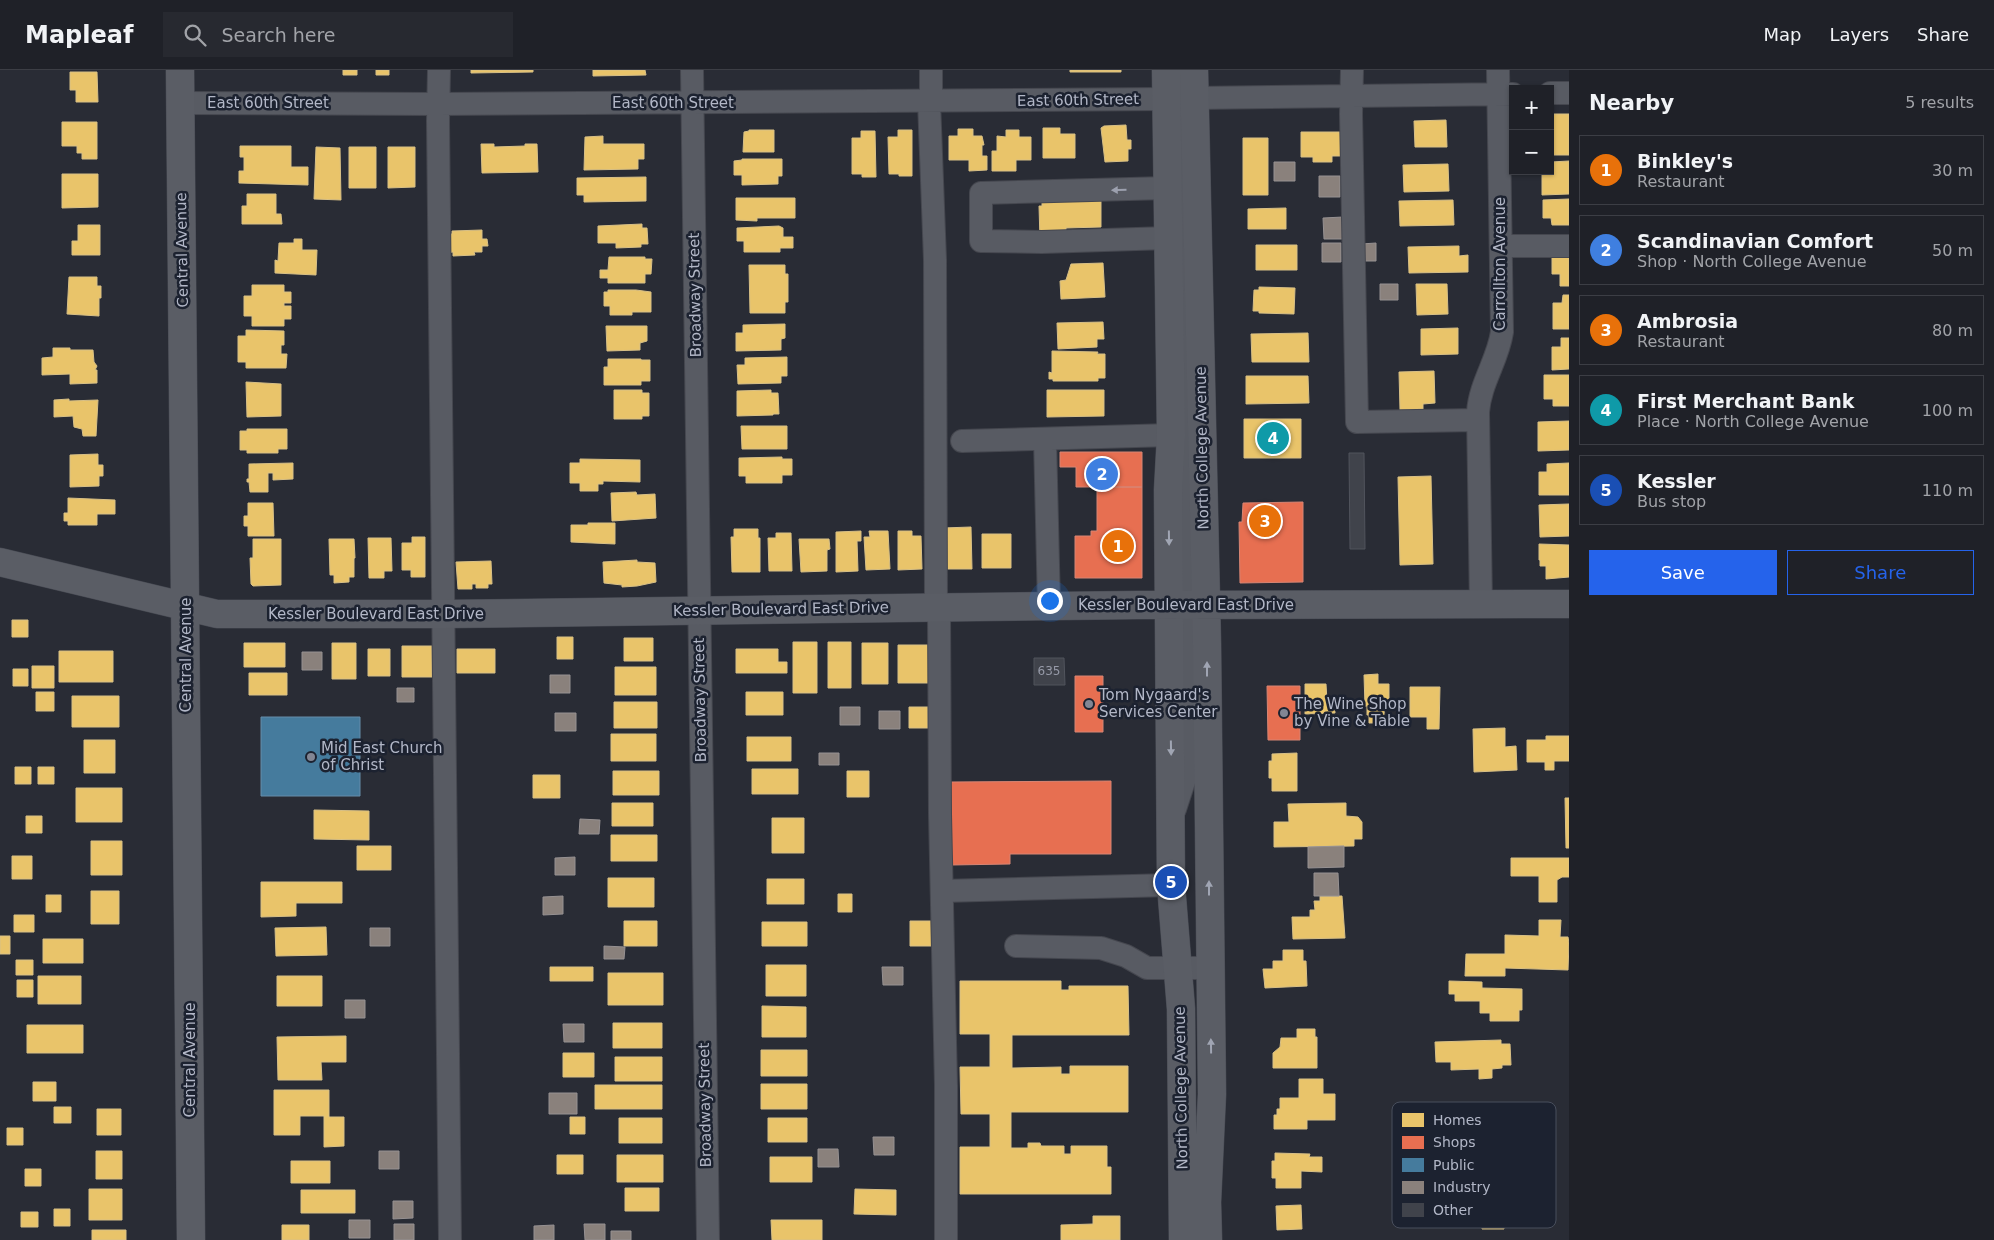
<!DOCTYPE html>
<html lang="en">
<head>
<meta charset="utf-8">
<style>
	:root { --surface:#1f2128; --page:#272930; --text:#f1f3f6; --muted:#a1a3a8; --line:#3c3e45; --accent:#2563eb }
	body { margin:0; font-family:"DejaVu Sans",sans-serif; background:var(--page); color:var(--text) }
	.controls { position:absolute; right:15px; top:15px; display:grid; overflow:hidden; border-radius:0px; box-shadow:0 1px 4px #0004 }
	.controls button { width:45px; height:45px; display:grid; place-items:center; padding:0; border:0; border-bottom:1px solid var(--line); background:var(--surface); color:var(--text); font:25px sans-serif }
	.you { position:absolute; left:1049px; top:530px; width:18px; height:18px; margin:-12px; border:4px solid #fff; border-radius:50%; background:#1a73e8; box-shadow:0 0 0 8px #1a73e833 }
	.badge { display:grid; place-items:center; width:32px; height:32px; border-radius:50%; background:var(--accent); color:#fff; font-size:16px; font-weight:700 }
	.pin { position:absolute; translate:-50% -50%; border:2px solid #fff; box-shadow:0 1px 5px #0006 }
	.list { margin:0; padding:0; list-style:none }
	h2 { display:flex; justify-content:space-between; align-items:center; height:65px; margin:0; padding:0 20px; font-size:21px }
	h2 small { font-size:16px; font-weight:400; color:var(--muted) }
	.list li { display:grid; grid-template-columns:32px 1fr auto; gap:15px; align-items:center; box-sizing:border-box; height:70px; margin:0 10px 10px; padding:0 10px; border:1px solid var(--line); border-radius:0px }
	.list b { display:block; font-size:19px; white-space:nowrap }
	.list p { margin:0; font-size:16px; white-space:nowrap; color:var(--muted) }
	.list em { font-size:16px; font-style:normal; color:var(--muted) }
	.actions { display:flex; gap:10px; padding:15px 20px }
	.actions a { flex:1; padding:11px 0; border:1px solid var(--accent); border-radius:0px; text-align:center; font-size:18px; color:var(--accent) }
	.actions .main { background:var(--accent); color:#fff }
	.icon { flex:none; width:28px; height:28px; fill:none; stroke:currentColor; stroke-width:2; stroke-linecap:round; stroke-linejoin:round }
	.map { position:relative; flex:none; width:1569px; height:1170px; overflow:hidden }
	header { display:flex; align-items:center; gap:30px; box-sizing:border-box; height:70px; padding:0 25px; background:var(--surface); border-bottom:1px solid var(--line) }
	header strong { font-size:24px }
	nav { display:flex; gap:28px; margin-inline-start:auto; font-size:18px }
	.search { width:350px; height:45px; background:var(--page); display:flex; align-items:center; gap:12px; box-sizing:border-box; padding:0 18px; border-radius:0px; color:var(--muted); font-size:19px }
	main { display:flex }
	aside { flex:1; background:var(--surface) }
	.map>svg:first-child { display:block }
	.homes { fill:#e9c46a; stroke:#d8c086 }
	.shops { fill:#e76f51; stroke:#d78574 }
	.public { fill:#457b9d; stroke:#668daa }
	.industry { fill:#8a817c; stroke:#969192 }
	.building { fill:#40434b; stroke:#51545d }
	.lines { fill:none; stroke-linecap:round; stroke-linejoin:round }
	.minor-casing { stroke:#45474f; stroke-width:24 }
	.major-casing { stroke:#464952; stroke-width:29 }
	.minor { stroke:#585b63; stroke-width:22 }
	.major { stroke:#5a5d65; stroke-width:28 }
	.oneway { fill:#9ca0ae }
	.oneway2 { fill:#a0a5b3 }
	.poi-dot { fill:#828694; stroke:#1c2230; stroke-width:2 }
	.labels { text-anchor:middle; dominant-baseline:central; stroke-width:5; stroke-linejoin:round; paint-order:stroke }
	.number-label { font-size:12px; fill:#969aa8 }
	.street-label { font-size:15px; fill:#b2b7c7; stroke:#1c2230 }
	.poi-label { font-size:15px; fill:#b2b7c7; stroke:#1c2230; text-anchor:start }
	.key { fill:#1c2230; stroke:#494f5d; stroke-width:1 }
	.key-label { font-size:14px; fill:#b2b7c7 }
</style>
</head>
<body>
<header>
<strong>Mapleaf</strong>
<div class="search"><svg class="icon" aria-label="search" viewBox="0 0 24 24"><circle cx="10" cy="10" r="6"/><path d="M15 15l6 6"/></svg>Search here</div>
<nav><a>Map</a><a>Layers</a><a>Share</a></nav>
</header>
<main>
<div class="map">
<svg width="1569" height="1170" viewBox="0 0 1569 1170">
	<rect width="100%" height="100%" fill="#292c35"/>
	<path class="homes" d="M343,0H357V5H343Z
		M376,0H389V5H376Z
		M471,0H533V2L471,3Z
		M593,0H645L646,5L593,6Z
		M1070,0H1121V2H1070Z
		M70,2H97L98,32H76V20H70Z
		M1550,44H1569V85H1550Z
		M1446,50L1447,77H1415L1414,51Z
		M62,52H97V89H82V83H77V76H62Z
		M1126,55L1127,70H1131V79H1128V91L1105,92L1101,58L1104,56Z
		M1043,58H1060V64H1075V88H1043Z
		M958,59H973V66H982L984,75H982V86H987V100L969,101V90H949V66H958Z
		M749,60H774V82H743L744,62L749,61Z
		M898,60H912V106H899V104H889L888,67H898Z
		M1006,60H1019V67H1031V90H1016V101H992V81H997V66L1006,67Z
		M861,61H875L876,107H862V104H852V68H861Z
		M1301,62H1344V86H1332V92H1313V87H1301Z
		M603,66V74H644V89H638V99L584,100L585,67Z
		M1243,68H1268V125H1243Z
		M481,74H494V77L525,76V74H537L538,102L482,103Z
		M240,76H291V97H308V115L239,113V101H244V87H240Z
		M316,77L340,78L341,130L314,129Z
		M349,77H376V118H349Z
		M388,77H415V117L388,118Z
		M742,89H782V106H778V114L742,115V105H734V91L742,90Z
		M1569,91V124L1542,125V101H1551V92Z
		M1448,94L1449,121L1404,122L1403,95Z
		M62,104H98V137L62,138Z
		M646,107V131L584,132V125H577V108Z
		M247,124H276V144H281L282,154H242V136H247Z
		M736,128H795V148H757V151L736,150Z
		M1101,129V157L1066,158V169L1040,170L1039,136H1042V130Z
		M1569,129V155H1552L1551,148H1543V130Z
		M1453,130L1454,155L1400,156L1399,131Z
		M1286,138V159H1248V139Z
		M642,154V158H647L648,174H641V177L616,178V173H598V156Z
		M78,155H100V185H72V171H78Z
		M779,156L783,158V167H793V178H780V182H744V171H737V158Z
		M482,160V169H487L488,176H482V182H474L475,185L453,186V182L446,183V164H452V161Z
		M294,169H302V180H317L316,205L275,203V190L278,191L279,173H294Z
		M1256,175H1297V200H1256Z
		M1459,176V186L1468,185V202L1409,203L1408,177Z
		M1552,183H1569V216H1560V204H1552Z
		M609,187H645V189H652L651,204H645V213H608V208H600V200H608Z
		M1103,193L1105,227L1061,229L1060,211L1066,210L1071,194Z
		M749,195H785V204H788V232H785V243H750Z
		M69,207H97V216H101V228H99V246L67,244Z
		M1416,214H1447L1448,244L1417,245Z
		M252,215H284V222H291V233H284V236H291V249H284V256H252V246H244V226H252Z
		M1259,217L1295,218L1294,244L1259,243V241H1253L1254,220H1259Z
		M608,220H636L651,222V242H632V245H610V236H604V222H608Z
		M1563,225H1569V259H1553V233H1562Z
		M1103,252L1104,269H1097V277L1058,279L1057,253Z
		M785,254V268L781,269V280L736,281V263H743V255Z
		M606,256H647V271L640,273V280L607,281Z
		M1458,258V284L1421,285V259Z
		M246,260L284,261V275H281V284H287L286,298H246V292H238V266H246Z
		M1308,263L1309,292H1252L1251,264Z
		M1561,268H1569V299L1552,300V277H1561Z
		M53,278H70V280H93L94,292L97,296L95,300H97V313L70,314V304L42,305V288L53,287Z
		M1052,281L1098,282L1097,284H1105V308H1098V311H1053V309H1049V302L1052,303Z
		M787,287V306H781V313L738,314L737,295H745V288Z
		M608,289H641V290H650V311H641V315H604V297H608Z
		M1434,301L1435,333L1423,334V339L1400,340L1399,302Z
		M1544,305H1569V336H1553V329H1544Z
		M1246,306H1308L1309,333L1246,334Z
		M246,312L281,314V346L247,347Z
		M614,320H642V323H649V346H642V349H614Z
		M771,320V323H778L779,344H773V345L737,346V321Z
		M1047,320H1104V346L1047,347Z
		M69,329V331L98,330L96,366H83L82,359L74,357L73,346L54,347V330Z
		M1244,349H1301V388H1244Z
		M1569,351V380L1538,381V352Z
		M741,356H787V379H742Z
		M247,359H287V379H278V383H247V380H240V361H247Z
		M98,384V395H103V406H99V416L70,417V385Z
		M782,387V389H792V405H782V413H746V406H739V388Z
		M580,389L640,390V412L603,411V414H598V421H580V413H570V393H580Z
		M293,393V409L273,410V403H268V422H250L249,412H247V409H249V394Z
		M1569,393V425H1539V402H1547V394Z
		M1431,406L1433,494L1400,495L1398,407Z
		M636,422L637,425L655,424L656,448L612,451L611,423Z
		M68,428L115,430V444H97V455H68V451H64V443H68Z
		M248,433H273L274,466H248V456H244V446H248Z
		M1569,434V466L1540,467L1539,435Z
		M588,453H615V474L571,472V455H588Z
		M971,457L972,499H944L943,458Z
		M734,459H758V468H760V502H732L731,467H734Z
		M861,461V471H857L858,501L836,502V462Z
		M869,461H888L890,499L866,500L864,467H870Z
		M898,461H912V466H921L922,499L898,500Z
		M776,463H791L792,501H769L768,468H776Z
		M982,464H1011V498H982Z
		M412,467H425V507H411V500H402V473H412Z
		M368,468H391L392,501H384V508H369Z
		M253,469H281V515L253,516L251,514L250,488H253Z
		M329,469H354L355,488H354V507H349V512L334,513V505H330Z
		M799,469H829L830,479L827,480V501L801,502Z
		M1539,474L1569,475V507L1546,509V496H1540V490H1539Z
		M637,490V492L655,493L656,512L637,516L622,517V515L604,513L603,492Z
		M491,491L492,514H488V518H476V514H472V519H458L456,492Z
		M12,550H28V567H12Z
		M557,567H573V589H557Z
		M624,568H653V591H624Z
		M793,572H817V623H793Z
		M828,572H851V618H828Z
		M244,573H285V597H244Z
		M332,573H356V609H332Z
		M862,573H888V614H862Z
		M898,575H931V613H898Z
		M402,576H432V607H402Z
		M368,579H390V606H368Z
		M457,579H495V603H457Z
		M736,579H778V592H787V603H736Z
		M59,581H113V612H59Z
		M32,596H54V618H32Z
		M615,597H656V625H615Z
		M13,599H28V616H13Z
		M249,603H287V625H249Z
		M1378,604V614H1389V635H1385L1383,653H1369V645H1367V636H1365L1364,605Z
		M1305,614H1326L1327,631H1335V643L1305,644Z
		M1410,617H1440L1439,659H1427V647H1410Z
		M36,622H54V641H36Z
		M746,622H783V645H746Z
		M72,626H119V657H72Z
		M614,632H657V658H614Z
		M909,637H928V658H909Z
		M1505,658V677L1516,676L1517,700L1474,702L1473,659Z
		M611,664H656V691H611Z
		M1546,666H1569V691H1554V700H1545V692H1527V670H1546Z
		M747,667H791V691H747Z
		M84,670H115V703H84Z
		M1297,683V721H1272V708H1269V691H1272V684Z
		M15,697H31V714H15Z
		M38,697H54V714H38Z
		M752,699H798V724H752Z
		M613,701H659V725H613Z
		M847,701H869V727H847Z
		M533,705H560V728H533Z
		M76,718H122V752H76Z
		M1565,728H1569V778H1566Z
		M612,733H653V756H612Z
		M1346,733V746L1358,747L1362,752V769H1354V776L1274,777V752H1289L1288,734Z
		M314,740L369,741V770L314,769Z
		M26,746H42V763H26Z
		M772,748H804V783H772Z
		M611,765H657V791H611Z
		M91,771H122V805H91Z
		M357,776H391V800H357Z
		M12,786H32V809H12Z
		M1511,788H1569V807H1562L1557,810V832H1539V806H1511Z
		M608,808H654V837H608Z
		M767,809H804V834H767Z
		M261,812H342V833H296V846L261,847Z
		M91,821H119V854H91Z
		M838,824H852V842H838Z
		M46,825H61V842H46Z
		M1320,826H1342L1345,868L1293,869L1292,847H1310V840H1315L1314,831H1320Z
		M14,845H34V862H14Z
		M1539,850H1561L1560,867H1568L1569,873L1568,900L1505,898V906H1465L1466,884H1505V865L1539,866Z
		M624,851H657V876H624Z
		M910,851H934V876H910Z
		M762,852H807V876H762Z
		M326,857L327,885L276,886L275,858Z
		M0,866H10V884H0Z
		M43,869H83V893H43Z
		M1283,880H1303V891H1306L1307,916L1265,918L1263,899H1273V891H1283Z
		M16,890H33V905H16Z
		M766,895H806V926H766Z
		M550,897H593V911H550Z
		M608,903H663V935H608Z
		M38,906H81V934H38Z
		M277,906H322V936H277Z
		M17,910H33V927H17Z
		M960,911H1061V920H1069V916H1128L1129,965H1012V998L1061,997V1004H1070V996H1128V1042H1011V1078H1028V1073H1040L1041,1076H1064V1084H1071V1076H1107V1097H1111V1124H960V1077H990V1044H961L960,997H990V964H960Z
		M1449,911L1482,912V918L1522,919V940H1519V951H1490V943H1480V931H1455V924H1449Z
		M762,936L806,937V967H762Z
		M613,953H662V978H613Z
		M27,955H83V983H27Z
		M1297,959H1315V967H1317V998H1273V983L1280,977L1281,968H1297Z
		M346,966V992H321L322,1010H278L277,967Z
		M1501,970V974H1510L1511,995H1502V998L1492,999V1008L1479,1009V999L1451,1000V992H1436L1435,972Z
		M761,980H807V1006H761Z
		M563,983H594V1007H563Z
		M615,987H662V1011H615Z
		M1299,1009H1323V1024H1335V1050H1307V1059H1274V1045H1277V1039H1280V1028H1299Z
		M33,1012H56V1031H33Z
		M761,1014H807V1039H761Z
		M595,1015H662V1039H595Z
		M274,1020H329V1047H344V1076L324,1077V1046H300V1065H274Z
		M54,1037H71V1053H54Z
		M97,1039H121V1065H97Z
		M570,1047H585V1064H570Z
		M619,1048H662V1073H619Z
		M768,1048H807V1072H768Z
		M7,1058H23V1075H7Z
		M96,1081H122V1109H96Z
		M1275,1083L1310,1084L1309,1087H1322V1102L1301,1101V1118H1276V1108H1272V1091H1275Z
		M557,1085H583V1104H557Z
		M617,1085H663V1112H617Z
		M770,1087H812V1112H770Z
		M291,1091H330V1113H291Z
		M1475,1097H1495L1496,1104H1503L1504,1159H1482L1481,1137H1467L1466,1117H1475Z
		M25,1099H41V1116H25Z
		M625,1118H659V1141H625Z
		M89,1119H122V1150H89Z
		M855,1119L896,1120V1145L854,1144Z
		M301,1120H355V1143H301Z
		M1301,1135L1302,1159L1277,1160L1276,1136Z
		M54,1139H70V1156H54Z
		M21,1142H38V1157H21Z
		M1093,1146H1120V1170H1061V1155L1093,1154Z
		M771,1150H822V1170H772Z
		M282,1155H309V1170H282Z
		M92,1160H126V1170H92Z"/>
	<path class="shops" d="M1060,382H1142V417H1076V397H1060Z
		M1097,417H1142V508H1075V466H1091V461H1097Z
		M1303,432V512L1240,513L1239,452H1242L1243,433Z
		M1075,606H1103V662H1075Z
		M1267,616H1300V670H1268Z
		M1111,711V784H1010V794L951,795L950,712Z"/>
	<path class="public" d="M261,647H360V726H261Z"/>
	<path class="industry" d="M1274,92H1295V111H1274Z
		M1319,106H1340V127H1319Z
		M1343,147V169H1324L1323,148Z
		M1322,173H1341V192H1322Z
		M1376,173V191H1361V174Z
		M1380,214H1398V230H1380Z
		M302,582H322V600H302Z
		M550,605H570V623H550Z
		M397,618H414V632H397Z
		M840,637H860V655H840Z
		M879,641H900V659H879Z
		M555,643H576V661H555Z
		M819,683H839V695H819Z
		M580,749L600,750L599,764H579Z
		M1344,776V797L1308,798V777Z
		M575,787V805H555V788Z
		M1314,803H1338L1339,826H1314Z
		M563,826V844L543,845V827Z
		M370,858H390V876H370Z
		M604,876L625,877L624,889H604Z
		M882,897H903V915H883Z
		M345,930H365V948H345Z
		M563,954H584V972H564Z
		M549,1023H577V1044H549Z
		M873,1067H894V1085H874Z
		M818,1079H838L839,1097H818Z
		M379,1081H399V1099H379Z
		M393,1131H413V1148L393,1149Z
		M349,1150H370V1168H349Z
		M394,1154H414V1170H394Z
		M584,1154H605V1170H585Z
		M554,1155V1170H534V1156Z
		M611,1161H631V1170H611Z"/>
	<path class="building" d="M1349,383H1364L1365,479H1350Z
		M1034,588H1064L1065,615H1034Z"/>
	<g class="lines">
		<g class="minor-casing">
			<path id="minor" d="M439,0L438,51L450,1170
				M692,0L708,1170
				M931,0V31
				M1352,0L1351,44L1357,352L1477,350
				M1550,23H1569
				M1195,28L1513,24
				M929,31L935,190L936,537
				M181,33L438,34L1166,29
				M1167,118L981,123V171L1042,172L1168,168
				M1501,176H1569
				M1045,369L1049,536
				M962,371L1171,365
				M1481,535L1478,342C1480,313 1498,290 1502,262L1498,0
				M939,537L940,744L946,1016V1170
				M1175,739L1189,696L1186,576L1189,505L1180,0
				M942,821L1171,815
				M1016,876L1101,878L1126,886L1147,898H1210"/>
		</g>
		<g class="major-casing">
			<path id="major" d="M180,0L191,1170
				M1166,0L1171,365L1168,420L1171,815L1181,939L1183,1170
				M1194,0L1207,574L1209,755L1212,1024L1207,1132L1208,1170
				M0,492L217,544H443L1138,535L1569,534"/>
		</g>
		<use href="#minor" class="minor"/>
		<use href="#major" class="major"/>
	</g>
	<defs><path id="oneway-solid" d="M-6-.8H1V-3.2L6.5 0L1 3.2V.8H-6Z" transform="scale(1.25)"/></defs>
	<use class="oneway" href="#oneway-solid" transform="translate(1119 120) rotate(179)"/>
	<g class="oneway2">
		<use href="#oneway-solid" transform="translate(1169 468) rotate(89)"/>
		<use href="#oneway-solid" transform="translate(1207 599) rotate(-90)"/>
		<use href="#oneway-solid" transform="translate(1171 678) rotate(89)"/>
		<use href="#oneway-solid" transform="translate(1209 818) rotate(-90)"/>
		<use href="#oneway-solid" transform="translate(1211 976) rotate(-91)"/>
	</g>
	<g class="poi-dot">
		<circle cx="1089" cy="634" r="5"/>
		<circle cx="1284" cy="643" r="5"/>
		<circle cx="311" cy="687" r="5"/>
	</g>
	<g class="labels">
		<g class="number-label">
			<text x="1049" y="601">635</text>
		</g>
		<g class="street-label">
			<text transform="translate(1078 30) rotate(-1)">East 60th Street</text>
			<text x="268" y="33">East 60th Street</text>
			<text x="673" y="33">East 60th Street</text>
			<text transform="translate(182 180) rotate(-91)">Central Avenue</text>
			<text transform="translate(1500 194) rotate(-90)">Carrollton Avenue</text>
			<text transform="translate(695 225) rotate(-91)">Broadway Street</text>
			<text transform="translate(1202 378) rotate(-91)">North College Avenue</text>
			<text x="1186" y="535">Kessler Boulevard East Drive</text>
			<text transform="translate(781 539) rotate(-1)">Kessler Boulevard East Drive</text>
			<text x="376" y="544">Kessler Boulevard East Drive</text>
			<text transform="translate(186 585) rotate(-90)">Central Avenue</text>
			<text transform="translate(700 630) rotate(-91)">Broadway Street</text>
			<text transform="translate(190 990) rotate(-90)">Central Avenue</text>
			<text transform="translate(1181 1018) rotate(-91)">North College Avenue</text>
			<text transform="translate(705 1035) rotate(-91)">Broadway Street</text>
		</g>
		<g class="poi-label">
			<text x="1099" y="625">Tom Nygaard's<tspan x="1099" dy="17">Services Center</tspan></text>
			<text x="1294" y="634">The Wine Shop<tspan x="1294" dy="17">by Vine &amp; Table</tspan></text>
			<text x="321" y="678">Mid East Church<tspan x="321" dy="17">of Christ</tspan></text>
		</g>
	</g>
	<rect x="1392" y="1032" width="164" height="126" rx="8" class="key"/>
	<rect x="1402" y="1043" width="22" height="14" fill="#e9c46a"/>
	<rect x="1402" y="1066" width="22" height="13" fill="#e76f51"/>
	<rect x="1402" y="1088" width="22" height="14" fill="#457b9d"/>
	<rect x="1402" y="1111" width="22" height="13" fill="#8a817c"/>
	<rect x="1402" y="1133" width="22" height="14" fill="#40434b"/>
	<g class="key-label">
		<text x="1433" y="1055">Homes</text>
		<text x="1433" y="1077">Shops</text>
		<text x="1433" y="1100">Public</text>
		<text x="1433" y="1122">Industry</text>
		<text x="1433" y="1145">Other</text>
	</g>
</svg>
<div class="controls">
<button>+</button>
<button>−</button>
</div>
<div class="you"></div>
<div class="pin badge" style="left:1118px;top:476px;background:#e8710a">1</div>
<div class="pin badge" style="left:1102px;top:404px;background:#3f7fe0">2</div>
<div class="pin badge" style="left:1265px;top:451px;background:#e8710a">3</div>
<div class="pin badge" style="left:1273px;top:368px;background:#0f9aa8">4</div>
<div class="pin badge" style="left:1171px;top:812px;background:#1a4fb4">5</div>
</div>
<aside>
<h2>Nearby<small>5 results</small></h2>
<ul class="list">
<li><span class="badge" style="background:#e8710a">1</span><div><b>Binkley's</b><p>Restaurant</p></div><em>30 m</em></li>
<li><span class="badge" style="background:#3f7fe0">2</span><div><b>Scandinavian Comfort</b><p>Shop · North College Avenue</p></div><em>50 m</em></li>
<li><span class="badge" style="background:#e8710a">3</span><div><b>Ambrosia</b><p>Restaurant</p></div><em>80 m</em></li>
<li><span class="badge" style="background:#0f9aa8">4</span><div><b>First Merchant Bank</b><p>Place · North College Avenue</p></div><em>100 m</em></li>
<li><span class="badge" style="background:#1a4fb4">5</span><div><b>Kessler</b><p>Bus stop</p></div><em>110 m</em></li>
</ul>
<div class="actions"><a class="main">Save</a><a>Share</a></div>
</aside>
</main>
</body>
</html>
